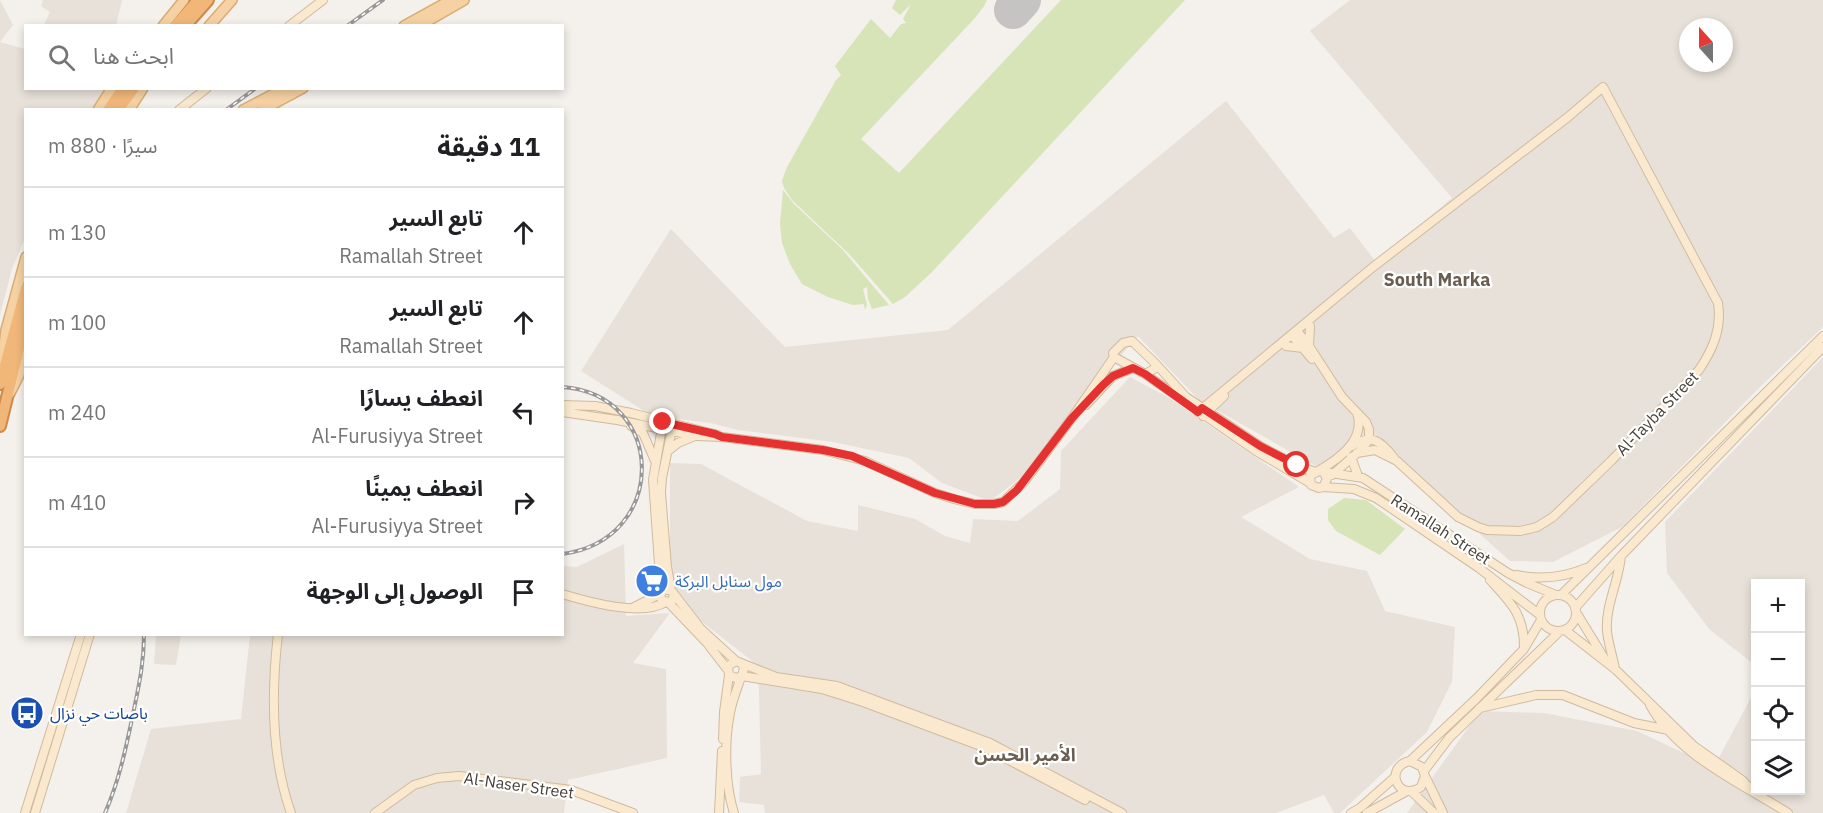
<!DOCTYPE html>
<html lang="ar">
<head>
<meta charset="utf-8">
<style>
	:root { --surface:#fff; --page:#f6f6f6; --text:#202124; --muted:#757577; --line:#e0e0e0 }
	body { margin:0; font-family:"IBM Plex Sans","Noto Sans Arabic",sans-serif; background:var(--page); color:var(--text); direction:rtl }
	.controls { position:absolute; right:18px; bottom:18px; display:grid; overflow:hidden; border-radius:0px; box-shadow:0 3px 9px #0003 }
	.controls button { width:54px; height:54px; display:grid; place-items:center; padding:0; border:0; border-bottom:2px solid var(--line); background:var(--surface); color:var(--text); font:30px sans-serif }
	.compass { position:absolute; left:1679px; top:18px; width:54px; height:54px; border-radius:50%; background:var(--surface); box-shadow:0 3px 9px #0003; rotate:339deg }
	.stop { position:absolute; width:18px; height:18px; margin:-14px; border:4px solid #e53130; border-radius:50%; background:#fff }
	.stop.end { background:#e53130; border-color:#fff; box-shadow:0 2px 6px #0008 }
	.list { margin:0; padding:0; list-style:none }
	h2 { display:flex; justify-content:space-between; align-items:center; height:78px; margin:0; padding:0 24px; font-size:26px }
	h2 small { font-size:20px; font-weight:400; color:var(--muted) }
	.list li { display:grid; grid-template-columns:39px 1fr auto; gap:18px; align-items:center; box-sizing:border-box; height:90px; padding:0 24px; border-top:2px solid var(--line) }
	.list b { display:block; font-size:22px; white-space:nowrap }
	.list p { margin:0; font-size:20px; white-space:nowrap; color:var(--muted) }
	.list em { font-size:20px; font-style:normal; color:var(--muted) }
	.icon { flex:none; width:33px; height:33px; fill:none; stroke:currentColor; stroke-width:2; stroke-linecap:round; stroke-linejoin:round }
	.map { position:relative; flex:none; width:1823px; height:813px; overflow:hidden; direction:ltr }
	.search { position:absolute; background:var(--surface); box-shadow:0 3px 9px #0003; left:24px; top:24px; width:540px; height:66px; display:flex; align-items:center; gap:15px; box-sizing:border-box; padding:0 21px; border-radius:0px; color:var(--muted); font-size:22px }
	.panel { position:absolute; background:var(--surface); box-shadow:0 3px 9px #0003; left:24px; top:108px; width:540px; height:528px; border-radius:0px; direction:rtl }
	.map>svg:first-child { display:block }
	.residential { fill:#e7e1d9; fill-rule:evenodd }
	.green { fill:#d6e4b8 }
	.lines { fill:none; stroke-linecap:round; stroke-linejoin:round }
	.runway { stroke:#c6c4c2; stroke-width:38 }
	.secondary-casing { stroke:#cfbb9f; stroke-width:10 }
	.primary-casing { stroke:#d9ac74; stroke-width:12 }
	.highway-casing { stroke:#cf8a4a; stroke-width:14 }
	.secondary { stroke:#fae9cf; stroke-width:8 }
	.primary { stroke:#f5d1a3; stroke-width:9 }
	.highway { stroke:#f0b779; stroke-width:10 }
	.rail-casing { stroke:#989898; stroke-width:4 }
	.rail { stroke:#fff; stroke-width:1.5; stroke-dasharray:4.5; stroke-linecap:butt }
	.route { stroke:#e53130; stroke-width:8 }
	.labels { text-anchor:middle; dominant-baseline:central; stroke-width:4.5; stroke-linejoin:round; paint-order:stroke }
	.street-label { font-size:16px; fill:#474039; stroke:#fff }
	.shop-label { font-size:16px; fill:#366cbe; stroke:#fff; text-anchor:start }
	.transit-label { font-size:16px; fill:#164399; stroke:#fff; text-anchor:start }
	.neighbourhood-label { font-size:18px; font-weight:bold; fill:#695c51; stroke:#fff }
</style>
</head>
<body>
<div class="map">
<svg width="1823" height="813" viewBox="0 0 1823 813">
	<rect width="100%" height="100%" fill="#f4f0eb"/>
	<path class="residential" d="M0,0L13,25L0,42L25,49L26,88L105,89L92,109L26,110L25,238L12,269L0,315Z
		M43,0H122L116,26L44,25L50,12L41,6Z
		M1350,0H1823V327L1760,387L1622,527L1553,562L1510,561L1367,433L1319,468L1199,400L1138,336L1079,403L1023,476L990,501L942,483L909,458L833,442L738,430L711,423L652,416L581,371L671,229L785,347L948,330L1226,101L1334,238L1350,228L1376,262L1452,198L1310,31ZM1688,27H1724V63H1688Z
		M1823,357V813H1407L1480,711L1544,713L1637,731L1714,767L1755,690L1756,790H1800V584H1756L1755,665L1710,630L1667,573L1665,522Z
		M1130,377L1171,399L1299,487L1241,517L1310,559L1367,571L1385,611L1455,627L1452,682L1427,732L1340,813H1334L1324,795L1276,813H765L764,805L739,802L740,777L761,774L759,691L757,665L701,621L670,581V463L701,464L807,521L858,531V505L915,519L945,536L970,543L973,519L1018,521L1060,489L1061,451Z
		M624,544L626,616L670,613L633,663L666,669L667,758L568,780L564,813H126L151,729L241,719L250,635L562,634L563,566L577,567Z
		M156,635H181L176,665L154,664Z"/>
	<path class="green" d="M896,0H987L984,6L975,18L861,139L899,173L1061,0H1185L933,271L905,297L893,304L850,255L792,200L784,188L782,181L787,167L836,80L841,75L835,66L871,19L890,38L901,24L906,23L903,19L911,4L900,15L892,8Z
		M783,190L794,204L842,249L889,305L872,309L868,299L867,287L863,289L867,305L865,310L864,304L853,305L828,297L802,284L790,264L782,243L780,224Z
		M1344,498L1366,500L1405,529L1380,555L1336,531L1328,520V509Z"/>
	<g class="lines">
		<path class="runway" d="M1013,10L1022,0"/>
		<g class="secondary-casing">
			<path id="secondary" d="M289,26L323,0
				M179,110L207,88
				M1297,331L1309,346L1342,397L1366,422L1369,429V439L1363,448L1332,475
				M1292,335L1312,359
				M1132,341L1156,364L1154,369L1145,374L1114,357L1113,353L1123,343Z
				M1286,346L1303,348
				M1309,346L1310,326
				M1156,364L1186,397L1260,446L1294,464L1315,472
				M1145,374L1256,451L1310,483
				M562,405L595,406L631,413L718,435
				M1086,405L1113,376L1133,368
				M562,412L617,420L697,436L722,437L823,450L865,461L935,493L954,499L975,504H994L1003,502L1024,482L1072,418L1114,357
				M1198,412L1373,267L1568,117L1603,87L1718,303C1722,329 1713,349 1699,370L1611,461L1553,517L1537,527L1520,531L1487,530L1478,527L1458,517L1397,461L1375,450L1357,453
				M1203,416L1224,396
				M631,426L643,433L655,461
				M1352,446C1371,433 1381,441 1394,458
				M669,450L678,443L695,436
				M1351,457L1358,476
				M1318,471C1339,459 1366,440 1357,413
				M1324,473L1327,479L1323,487L1319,488L1311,485L1310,476L1318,471L1363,478L1508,573L1527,583L1556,595
				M1323,487L1354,489L1376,498L1479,568L1540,615
				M1516,575C1541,580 1563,578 1586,568
				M1490,580C1511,603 1524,614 1524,647
				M671,590L667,567L661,493L662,478L673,424
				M661,592L653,480L663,421
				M562,594C589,602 641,617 666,602
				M674,594L672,601L668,602L662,600L660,596L663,590H671L701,629L736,661
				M1561,595L1823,336
				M1540 613a18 18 0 1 1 36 0a18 18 0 1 1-36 0Z
				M668,602L707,643L727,669
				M634,607L660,594
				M1575,608L1621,556L1823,347
				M1576,612L1606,661
				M1565,630L1615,669L1694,746L1742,780L1753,791
				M278,634C271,694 271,757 291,813
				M742,664L744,668L742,676L736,678L729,675L728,666L736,661L776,677L837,686L990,743L1122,813
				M1615,669C1613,657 1608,643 1607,631C1605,606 1619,581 1621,556
				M742,676L822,689L863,702L986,748L1085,800
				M1650,705C1678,756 1741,783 1788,813
				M1480,708L1536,695H1563L1634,723L1669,730
				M723,739L724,712L729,675
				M1410,761L1422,767L1425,776L1421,787C1398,803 1383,767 1410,761L1477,698L1524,649L1541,620
				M1424,771L1449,738L1560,631
				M1425,776L1443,813
				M1411,791L1434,813
				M25,813L81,634
				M35,813L90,634
				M375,813L414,785L437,778L459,776L571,790L633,813
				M719,813L722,751
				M734,813C725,785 724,743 730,713C732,701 737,689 741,677
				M1351,813L1360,808L1395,777
				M1367,813L1407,791"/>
		</g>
		<g class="primary-casing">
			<path id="primary" d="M163,26L184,0
				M209,26L232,0
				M404,26L451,0
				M419,26L464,0
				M98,110L112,88
				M129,110L143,88
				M243,110L285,88
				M262,110L303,88
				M2,363L6,330L26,257
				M10,393L19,375L26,350"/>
		</g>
		<g class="highway-casing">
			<path id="highway" d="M175,26L198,0
				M185,26L208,0
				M108,110L123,88
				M118,110L134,88
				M0,384L26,288
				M0,426L26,320"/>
		</g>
		<use href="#secondary" class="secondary"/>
		<use href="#primary" class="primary"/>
		<use href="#highway" class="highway"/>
		<g class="rail-casing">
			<path id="rail" d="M347,26L383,0
				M226,110L256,88
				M562,387C667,394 670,540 562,554
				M105,813C119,781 126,748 133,714C139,685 144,663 144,634"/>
		</g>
		<use href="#rail" class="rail"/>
	</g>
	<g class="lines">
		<path class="route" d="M663,422L715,434L722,437L823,450L852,456L935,493L975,504H994L1003,502L1017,490L1072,418L1103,385L1113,376L1133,368L1145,374L1198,412L1202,408L1260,446L1297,465"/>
	</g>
	<defs>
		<g id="supermarket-disc" transform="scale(1.725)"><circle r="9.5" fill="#3f7fe0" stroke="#fff"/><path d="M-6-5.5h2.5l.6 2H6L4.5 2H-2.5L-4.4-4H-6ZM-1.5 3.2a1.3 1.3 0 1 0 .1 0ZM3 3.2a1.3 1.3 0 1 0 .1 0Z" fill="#fff"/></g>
		<g id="bus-disc" transform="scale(1.725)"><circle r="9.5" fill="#1a4fb4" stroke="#fff"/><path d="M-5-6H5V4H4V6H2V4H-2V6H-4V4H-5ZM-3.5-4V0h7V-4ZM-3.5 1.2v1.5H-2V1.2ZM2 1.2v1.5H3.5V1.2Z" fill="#fff"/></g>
	</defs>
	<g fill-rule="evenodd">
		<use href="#supermarket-disc" x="652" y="581"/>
		<use href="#bus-disc" x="27" y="713"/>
	</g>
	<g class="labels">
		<g class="street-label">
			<text transform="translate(1657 413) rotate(-46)">Al-Tayba Street</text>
			<text transform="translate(1441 529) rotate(33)">Ramallah Street</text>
			<text transform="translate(519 785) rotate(8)">Al-Naser Street</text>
		</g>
		<g class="shop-label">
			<text x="675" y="581">مول سنابل البركة</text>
		</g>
		<g class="transit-label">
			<text x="50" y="713">باصات حي نزال</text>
		</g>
		<g class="neighbourhood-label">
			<text x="1437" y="279">South Marka</text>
			<text x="1025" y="754">الأمير الحسن</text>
		</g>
	</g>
</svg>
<div class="controls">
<button>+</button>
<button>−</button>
<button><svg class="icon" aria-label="locate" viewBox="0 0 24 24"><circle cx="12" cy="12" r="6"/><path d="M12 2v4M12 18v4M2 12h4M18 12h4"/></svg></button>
<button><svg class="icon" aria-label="layers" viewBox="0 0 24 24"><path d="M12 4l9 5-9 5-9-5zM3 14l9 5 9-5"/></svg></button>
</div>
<svg class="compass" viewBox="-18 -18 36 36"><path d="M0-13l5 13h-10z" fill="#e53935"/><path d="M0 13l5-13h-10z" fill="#757577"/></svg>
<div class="stop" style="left:1297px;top:465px"></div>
<div class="stop end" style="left:663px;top:422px"></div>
<div class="search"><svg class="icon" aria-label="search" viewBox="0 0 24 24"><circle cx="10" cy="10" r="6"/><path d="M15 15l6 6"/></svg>ابحث هنا</div>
<section class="panel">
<h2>11 دقيقة<small>سيرًا · 880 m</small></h2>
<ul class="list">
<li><svg class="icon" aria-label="ahead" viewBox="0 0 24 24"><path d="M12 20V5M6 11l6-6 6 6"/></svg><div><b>تابع السير</b><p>Ramallah Street</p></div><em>130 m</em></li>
<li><svg class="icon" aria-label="ahead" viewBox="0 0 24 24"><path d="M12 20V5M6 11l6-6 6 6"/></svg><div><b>تابع السير</b><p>Ramallah Street</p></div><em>100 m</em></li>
<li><svg class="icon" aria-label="left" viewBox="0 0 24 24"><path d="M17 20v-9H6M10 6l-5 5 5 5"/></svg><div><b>انعطف يسارًا</b><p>Al-Furusiyya Street</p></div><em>240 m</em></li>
<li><svg class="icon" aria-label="right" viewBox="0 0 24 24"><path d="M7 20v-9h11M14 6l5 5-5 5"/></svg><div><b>انعطف يمينًا</b><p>Al-Furusiyya Street</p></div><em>410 m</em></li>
<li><svg class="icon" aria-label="arrive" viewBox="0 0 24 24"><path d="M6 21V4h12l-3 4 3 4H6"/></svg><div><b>الوصول إلى الوجهة</b></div></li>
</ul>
</section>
</div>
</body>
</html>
